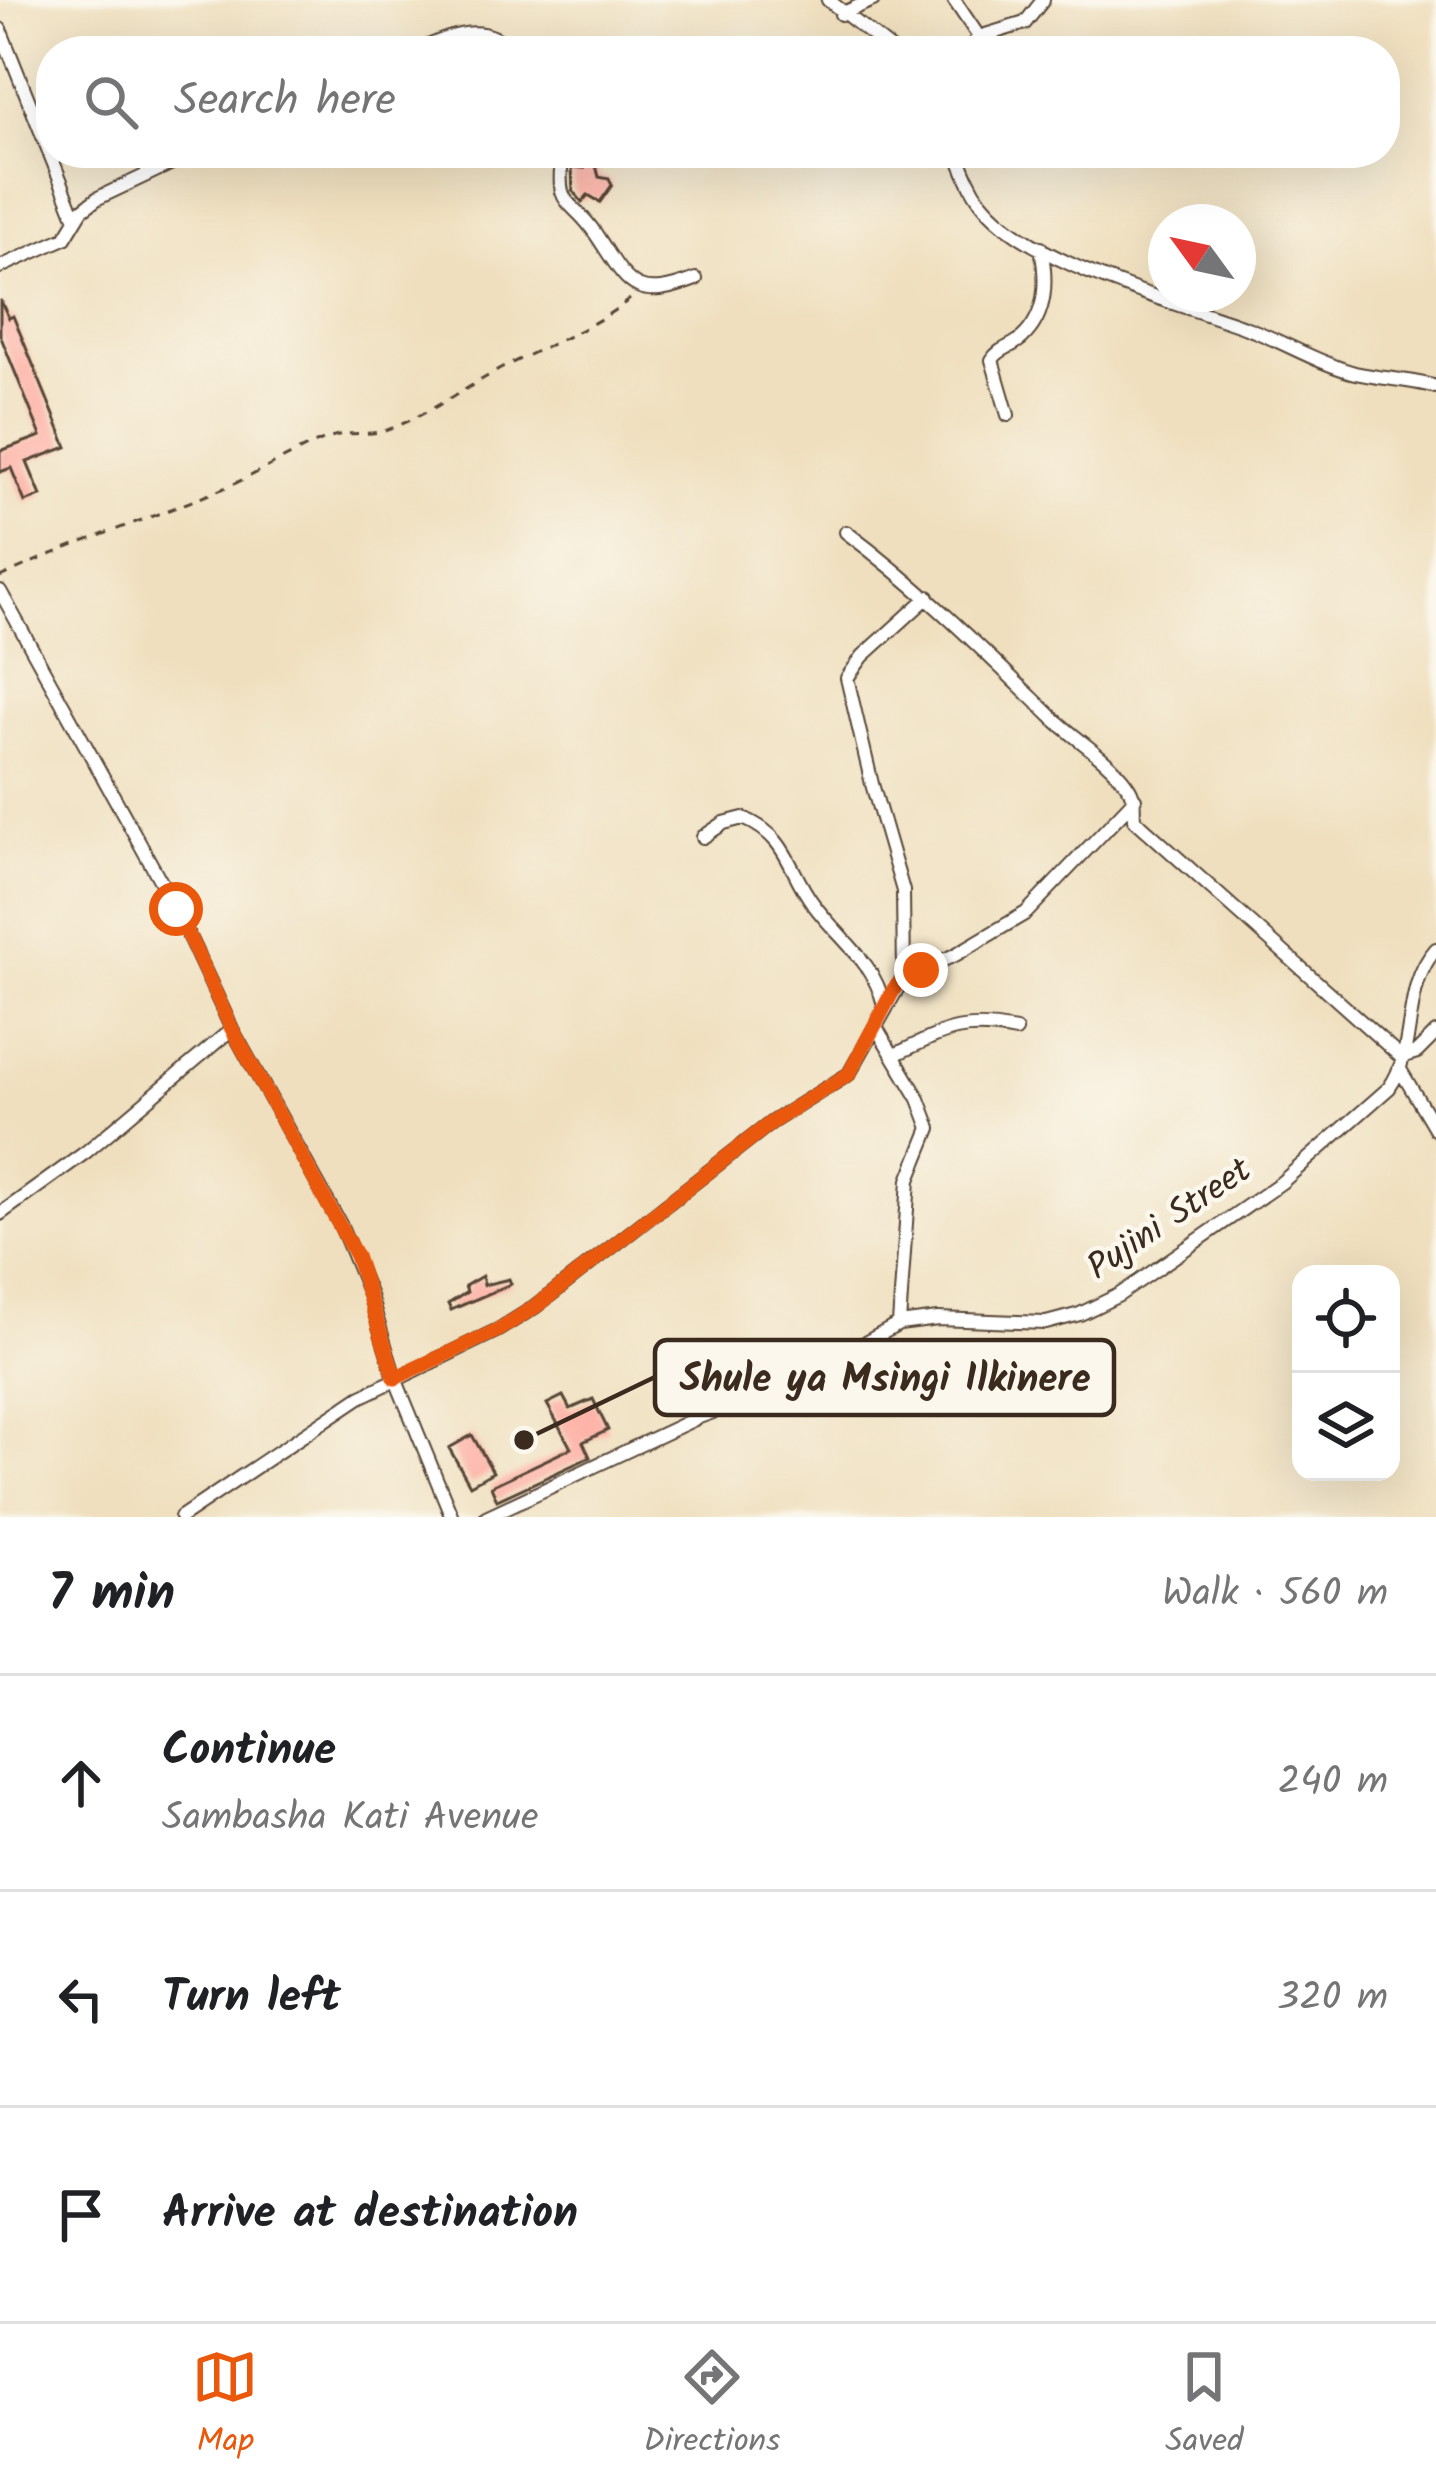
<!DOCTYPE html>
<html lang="en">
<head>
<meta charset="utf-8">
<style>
	:root { --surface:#fff; --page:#f2f2f2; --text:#202124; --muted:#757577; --line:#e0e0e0; --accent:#ea580c }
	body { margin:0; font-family:Kalam,sans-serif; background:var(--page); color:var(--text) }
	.controls { position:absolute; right:36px; bottom:36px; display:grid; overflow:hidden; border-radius:24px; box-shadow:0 12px 48px #0002 }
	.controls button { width:108px; height:108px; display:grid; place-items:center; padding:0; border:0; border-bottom:3px solid var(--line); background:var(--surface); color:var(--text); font:60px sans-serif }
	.compass { position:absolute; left:1148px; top:204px; width:108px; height:108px; border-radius:50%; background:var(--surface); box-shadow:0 12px 48px #0002; rotate:303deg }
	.stop { position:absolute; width:36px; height:36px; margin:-27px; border:9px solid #ea580c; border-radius:50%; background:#fff }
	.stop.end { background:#ea580c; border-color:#fff; box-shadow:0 3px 12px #0008 }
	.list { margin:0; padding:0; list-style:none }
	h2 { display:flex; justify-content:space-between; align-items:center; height:156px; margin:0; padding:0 48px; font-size:51px }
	h2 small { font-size:39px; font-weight:400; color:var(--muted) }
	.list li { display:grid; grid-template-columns:78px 1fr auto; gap:36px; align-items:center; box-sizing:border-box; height:216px; padding:0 48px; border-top:3px solid var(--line) }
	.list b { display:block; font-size:45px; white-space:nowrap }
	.list p { margin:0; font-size:39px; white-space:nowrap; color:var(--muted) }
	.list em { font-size:39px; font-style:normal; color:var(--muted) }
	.icon { flex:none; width:66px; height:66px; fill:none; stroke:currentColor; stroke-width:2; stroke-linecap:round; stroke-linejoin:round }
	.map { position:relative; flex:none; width:1436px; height:1517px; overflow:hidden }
	.search { position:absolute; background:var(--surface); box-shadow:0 12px 48px #0002; left:36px; right:36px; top:36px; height:132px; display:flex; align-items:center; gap:30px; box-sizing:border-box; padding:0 42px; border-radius:48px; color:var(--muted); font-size:45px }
	.sheet { height:804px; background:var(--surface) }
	nav { display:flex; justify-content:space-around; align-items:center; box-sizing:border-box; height:168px; border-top:3px solid var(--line); background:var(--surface); font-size:33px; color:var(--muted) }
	nav a { display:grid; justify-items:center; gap:6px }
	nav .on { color:var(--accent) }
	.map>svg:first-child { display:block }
	.building { fill:#fea79c }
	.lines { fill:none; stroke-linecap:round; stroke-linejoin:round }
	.minor-casing { stroke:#564536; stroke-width:16 }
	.path { stroke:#564536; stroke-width:3; stroke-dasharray:9 9; stroke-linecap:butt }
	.minor { stroke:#fff; stroke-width:12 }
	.route { stroke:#ea580c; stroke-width:15 }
	.labels { text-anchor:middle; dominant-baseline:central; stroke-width:9; stroke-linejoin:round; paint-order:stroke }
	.street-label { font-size:36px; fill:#3b2a1e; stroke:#fbf7ec }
	.leader { fill:none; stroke:#3b2a1e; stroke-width:4.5 }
	.callout-dot { fill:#3b2a1e; stroke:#fbf7ec; stroke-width:4.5 }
	.callout { fill:#fbf7ec; stroke:#3b2a1e; stroke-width:4.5 }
	.callout-label { font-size:39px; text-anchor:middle; font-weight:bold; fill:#3b2a1e }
</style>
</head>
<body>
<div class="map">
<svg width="1436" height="1517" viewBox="0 0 1436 1517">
	<rect width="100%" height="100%" fill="#fbf7ec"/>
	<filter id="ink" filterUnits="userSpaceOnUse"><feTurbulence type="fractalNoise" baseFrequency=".00833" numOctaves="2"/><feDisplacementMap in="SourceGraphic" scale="24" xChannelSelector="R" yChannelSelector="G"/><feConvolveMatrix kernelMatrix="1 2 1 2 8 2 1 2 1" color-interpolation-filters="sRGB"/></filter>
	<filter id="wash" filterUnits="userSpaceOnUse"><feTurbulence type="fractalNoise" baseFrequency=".004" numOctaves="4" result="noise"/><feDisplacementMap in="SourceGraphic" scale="48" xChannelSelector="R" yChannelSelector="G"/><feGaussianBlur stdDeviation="2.7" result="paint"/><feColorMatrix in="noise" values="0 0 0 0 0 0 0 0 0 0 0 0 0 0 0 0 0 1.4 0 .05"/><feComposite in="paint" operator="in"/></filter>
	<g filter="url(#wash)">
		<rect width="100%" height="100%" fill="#efdfbe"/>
		<g id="blocks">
			<path class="building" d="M594,158L599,177L609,179L612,185L600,202L588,195L582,202L573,191L572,167L584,168L582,161Z
				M0,300L9,318L13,316L67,447L27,462L41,496L25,502L11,468L0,472V451L41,436L0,335Z
				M482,1276L484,1285L509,1279L511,1284L451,1310L448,1304L467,1292L465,1286Z
				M563,1396L570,1409L593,1399L608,1430L583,1442L590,1457L497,1500L491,1486L571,1448L547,1404Z
				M472,1435L493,1472L470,1485L449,1448Z"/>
		</g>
	</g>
	<g filter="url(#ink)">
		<use href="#blocks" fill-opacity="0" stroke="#564536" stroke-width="3"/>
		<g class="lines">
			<g class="minor-casing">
				<path id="minor" d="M828,0L893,51
					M954,0L979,37
					M841,14L873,0
					M0,29L76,219
					M417,51C450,36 485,20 512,51
					M967,51L979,37L1025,23L1043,0
					M563,153C554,212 571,195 597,236C629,284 633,303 696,279
					M957,153C964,171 970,187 981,202C1030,265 1170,300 1244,327C1281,340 1317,363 1355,373C1382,379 1409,379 1436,387
					M0,267L65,238L82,210L98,198L193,153
					M1008,415L992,360C999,348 1011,348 1022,338C1048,314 1047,279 1041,248
					M846,532C921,588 985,652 1052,717C1076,740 1108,758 1127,785C1136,797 1133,806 1134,819L1401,1057L1417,1052L1436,1033
					M0,591L176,909L232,1029L341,1226L370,1296L395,1378L452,1517
					M703,837L724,823L743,818C790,838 787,870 814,905C840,940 873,960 884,1005
					M904,977L903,891L872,784L847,678L863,656L928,597
					M876,1027L919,1099L930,1128L909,1180L899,1324
					M894,1055C946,1031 958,1020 1016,1031
					M1401,1071L1436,1130
					M0,1214L86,1152L232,1029
					M181,1517L360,1397L498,1330L535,1307L772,1122L849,1074L904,977L955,955L1026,913L1135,799
					M486,1517L699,1417L791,1384L899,1324L938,1319L1046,1323L1080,1314L1119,1295L1282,1182L1389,1088C1418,1048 1401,988 1436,949"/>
			</g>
			<path class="path" d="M0,577C69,544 141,522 212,493C252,478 288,454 328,438C348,430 369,437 390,429C433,412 469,385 510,364C552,343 593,328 630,299"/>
			<use href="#minor" class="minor"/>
		</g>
	</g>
	<g class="lines" filter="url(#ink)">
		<path class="route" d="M176,909L232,1029L356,1256L395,1378L498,1330L535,1307L772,1122L849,1074L894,989L904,977L921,970"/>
	</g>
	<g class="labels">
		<g class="street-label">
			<text transform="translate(1170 1220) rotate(-34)">Pujini Street</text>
		</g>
	</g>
	<path class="leader" d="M524 1440L655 1377"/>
	<circle class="callout-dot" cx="524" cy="1440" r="12"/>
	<rect class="callout" x="655" y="1340" width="459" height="75" rx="12"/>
	<g class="callout-label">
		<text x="885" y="1391">Shule ya Msingi Ilkinere</text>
	</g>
</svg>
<div class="controls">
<button><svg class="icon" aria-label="locate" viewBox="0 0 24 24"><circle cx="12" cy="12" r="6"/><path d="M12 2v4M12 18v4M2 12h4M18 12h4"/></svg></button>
<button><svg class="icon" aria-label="layers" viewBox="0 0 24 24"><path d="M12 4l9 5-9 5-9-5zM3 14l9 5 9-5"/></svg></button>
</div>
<svg class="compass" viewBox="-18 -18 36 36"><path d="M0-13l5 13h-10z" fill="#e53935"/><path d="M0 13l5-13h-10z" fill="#757577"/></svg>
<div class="stop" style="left:176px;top:909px"></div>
<div class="stop end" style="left:921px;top:970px"></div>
<div class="search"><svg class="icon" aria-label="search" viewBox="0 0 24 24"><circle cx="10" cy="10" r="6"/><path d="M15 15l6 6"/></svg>Search here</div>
</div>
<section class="sheet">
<h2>7 min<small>Walk · 560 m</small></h2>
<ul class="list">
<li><svg class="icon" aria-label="ahead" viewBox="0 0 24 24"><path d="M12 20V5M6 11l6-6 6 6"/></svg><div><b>Continue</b><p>Sambasha Kati Avenue</p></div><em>240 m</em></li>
<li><svg class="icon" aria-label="left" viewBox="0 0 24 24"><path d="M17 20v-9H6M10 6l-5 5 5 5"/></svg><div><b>Turn left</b></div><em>320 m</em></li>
<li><svg class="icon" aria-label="arrive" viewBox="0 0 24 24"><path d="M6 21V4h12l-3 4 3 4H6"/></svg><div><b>Arrive at destination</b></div></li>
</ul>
</section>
<nav>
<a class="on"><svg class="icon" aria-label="map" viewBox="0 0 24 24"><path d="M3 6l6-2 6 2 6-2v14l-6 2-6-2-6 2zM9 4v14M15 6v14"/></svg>Map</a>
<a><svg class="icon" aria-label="directions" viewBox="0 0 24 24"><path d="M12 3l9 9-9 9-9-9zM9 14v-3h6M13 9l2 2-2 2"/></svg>Directions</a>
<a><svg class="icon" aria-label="saved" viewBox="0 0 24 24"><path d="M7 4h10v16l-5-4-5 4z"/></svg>Saved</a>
</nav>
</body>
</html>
